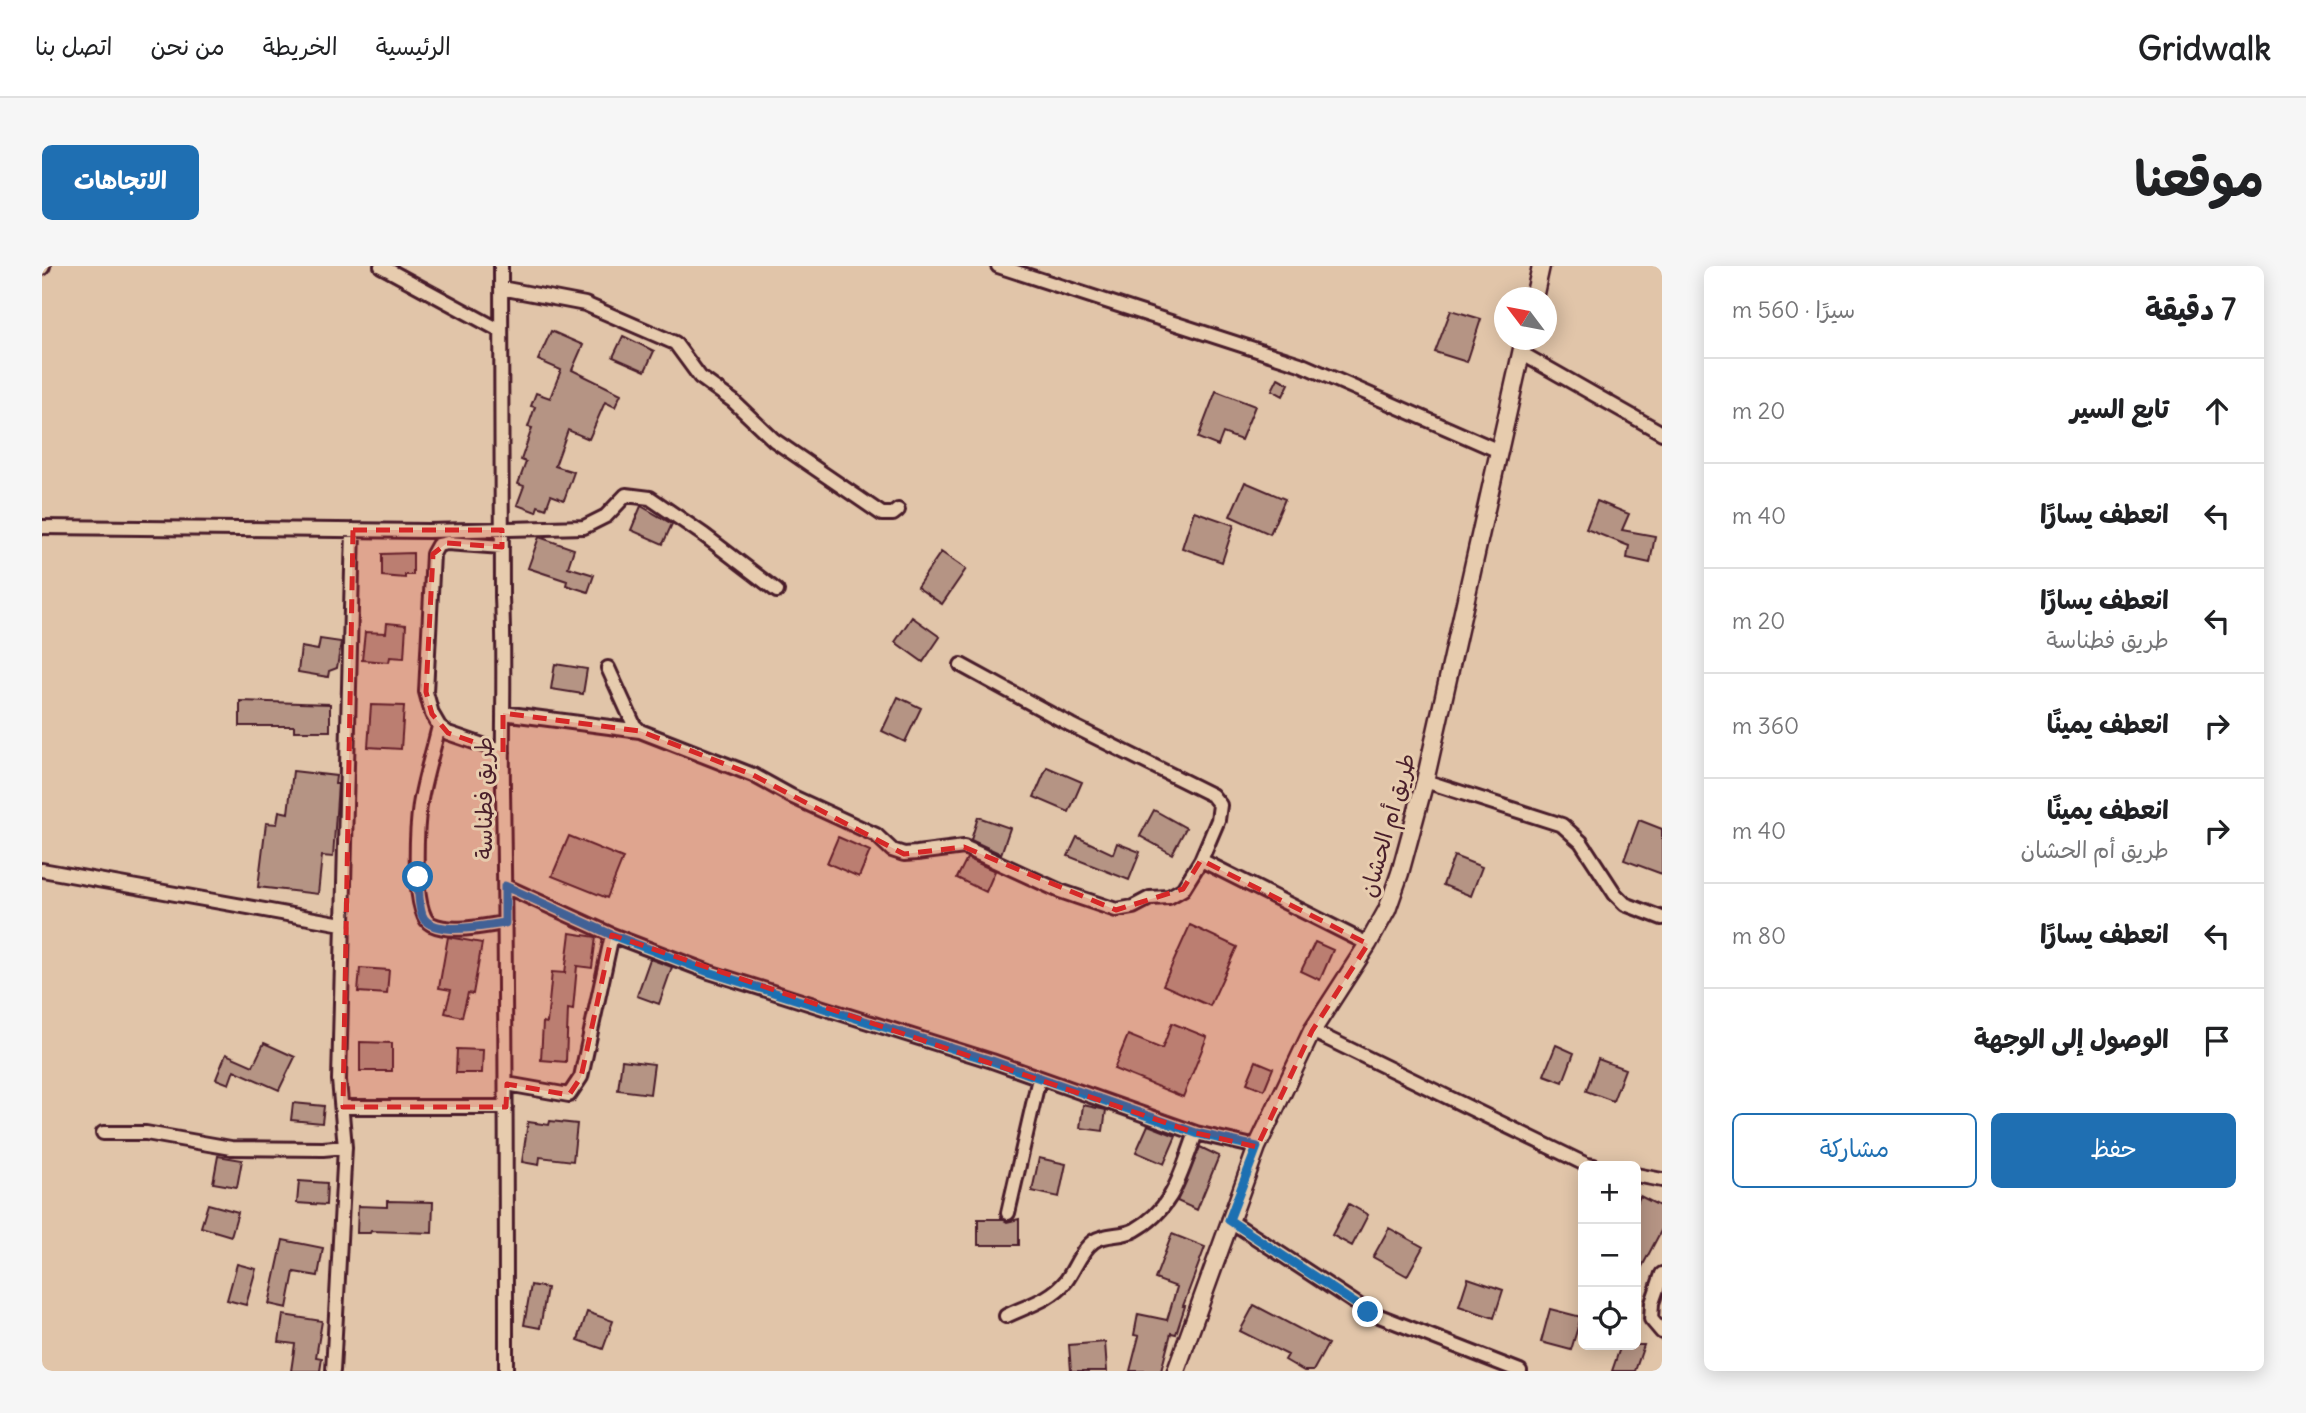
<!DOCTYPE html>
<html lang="ar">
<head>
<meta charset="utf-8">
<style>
	:root { --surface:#fff; --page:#f6f6f6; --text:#202124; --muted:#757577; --line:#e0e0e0; --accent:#1f6fb2 }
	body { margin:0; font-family:Delius,"Playpen Sans Arabic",sans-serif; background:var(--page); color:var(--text); direction:rtl }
	.controls { position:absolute; right:21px; bottom:21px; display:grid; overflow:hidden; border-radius:10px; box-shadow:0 4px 18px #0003 }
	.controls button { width:63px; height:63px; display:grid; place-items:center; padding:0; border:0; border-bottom:2px solid var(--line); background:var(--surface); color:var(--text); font:35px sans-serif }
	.compass { position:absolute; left:1452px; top:21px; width:63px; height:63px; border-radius:50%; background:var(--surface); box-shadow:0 4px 18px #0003; rotate:302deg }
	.stop { position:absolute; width:21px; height:21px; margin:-16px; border:5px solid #1f6fb2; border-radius:50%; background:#fff }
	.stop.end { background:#1f6fb2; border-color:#fff; box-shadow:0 2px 7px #0008 }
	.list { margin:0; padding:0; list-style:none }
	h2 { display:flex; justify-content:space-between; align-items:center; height:91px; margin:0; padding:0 28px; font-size:30px }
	h2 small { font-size:23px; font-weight:400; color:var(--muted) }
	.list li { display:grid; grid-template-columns:46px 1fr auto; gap:21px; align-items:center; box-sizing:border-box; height:105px; padding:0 28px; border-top:2px solid var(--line) }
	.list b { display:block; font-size:26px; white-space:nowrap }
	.list p { margin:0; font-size:23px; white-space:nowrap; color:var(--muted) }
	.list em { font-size:23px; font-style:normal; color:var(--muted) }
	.actions { display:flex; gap:14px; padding:21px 28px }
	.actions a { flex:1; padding:16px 0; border:2px solid var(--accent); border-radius:10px; text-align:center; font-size:24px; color:var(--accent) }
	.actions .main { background:var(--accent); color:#fff }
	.icon { flex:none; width:38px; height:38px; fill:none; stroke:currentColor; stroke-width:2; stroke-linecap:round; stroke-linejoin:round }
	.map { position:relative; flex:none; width:1620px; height:1105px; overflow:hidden; direction:ltr; border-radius:10px }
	header { display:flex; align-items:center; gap:42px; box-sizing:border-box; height:98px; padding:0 35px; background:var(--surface); border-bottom:2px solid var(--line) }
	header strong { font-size:33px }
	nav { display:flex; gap:38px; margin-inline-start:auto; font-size:24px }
	.intro { display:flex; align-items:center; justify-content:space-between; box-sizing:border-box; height:168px; padding:0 42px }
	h1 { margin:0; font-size:49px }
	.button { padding:18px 32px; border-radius:10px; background:var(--accent); color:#fff; font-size:24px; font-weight:700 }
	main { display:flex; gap:42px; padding:0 42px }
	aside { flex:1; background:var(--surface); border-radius:10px; box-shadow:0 4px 18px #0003 }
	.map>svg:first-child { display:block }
	.building { fill:#b59484; stroke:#4a1f2b; stroke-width:2 }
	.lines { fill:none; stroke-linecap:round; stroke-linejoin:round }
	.minor-casing { stroke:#4a1f2b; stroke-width:18 }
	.tertiary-casing { stroke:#4a1f2b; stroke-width:21 }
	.minor { stroke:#e7ccae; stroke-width:12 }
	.tertiary { stroke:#e7ccae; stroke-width:16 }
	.route { stroke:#1f6fb2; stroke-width:9 }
	.marked { fill:#d62828; fill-opacity:0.2; stroke:#d62828; stroke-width:5; stroke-dasharray:14 9; stroke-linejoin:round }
	.labels { text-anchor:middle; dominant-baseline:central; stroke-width:6; stroke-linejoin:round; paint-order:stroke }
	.street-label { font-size:23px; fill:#4a1f2b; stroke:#e7ccae }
</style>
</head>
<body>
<header>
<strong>Gridwalk</strong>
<nav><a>الرئيسية</a><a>الخريطة</a><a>من نحن</a><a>اتصل بنا</a></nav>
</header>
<div class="intro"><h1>موقعنا</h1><a class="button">الاتجاهات</a></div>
<main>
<aside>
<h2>7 دقيقة<small>سيرًا · 560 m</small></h2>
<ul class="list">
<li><svg class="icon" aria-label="ahead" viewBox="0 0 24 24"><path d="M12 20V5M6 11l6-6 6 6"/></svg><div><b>تابع السير</b></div><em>20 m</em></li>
<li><svg class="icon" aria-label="left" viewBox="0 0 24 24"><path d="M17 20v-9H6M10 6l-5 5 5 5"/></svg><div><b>انعطف يسارًا</b></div><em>40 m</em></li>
<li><svg class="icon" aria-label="left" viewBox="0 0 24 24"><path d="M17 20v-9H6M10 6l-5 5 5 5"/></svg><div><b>انعطف يسارًا</b><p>طريق فطناسة</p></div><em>20 m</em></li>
<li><svg class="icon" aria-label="right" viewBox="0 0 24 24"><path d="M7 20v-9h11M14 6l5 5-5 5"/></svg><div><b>انعطف يمينًا</b></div><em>360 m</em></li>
<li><svg class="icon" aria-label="right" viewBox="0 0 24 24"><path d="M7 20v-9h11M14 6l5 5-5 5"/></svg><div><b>انعطف يمينًا</b><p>طريق أم الحشان</p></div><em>40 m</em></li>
<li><svg class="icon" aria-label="left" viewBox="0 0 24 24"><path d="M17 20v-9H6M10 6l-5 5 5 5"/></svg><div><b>انعطف يسارًا</b></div><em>80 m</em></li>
<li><svg class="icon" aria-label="arrive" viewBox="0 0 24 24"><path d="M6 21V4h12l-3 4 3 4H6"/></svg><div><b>الوصول إلى الوجهة</b></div></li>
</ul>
<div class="actions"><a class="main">حفظ</a><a>مشاركة</a></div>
</aside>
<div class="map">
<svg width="1620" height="1105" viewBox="0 0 1620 1105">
	<rect width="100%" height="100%" fill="#e1c5a9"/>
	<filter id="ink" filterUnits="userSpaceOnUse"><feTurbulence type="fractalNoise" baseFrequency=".0143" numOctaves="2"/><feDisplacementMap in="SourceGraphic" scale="14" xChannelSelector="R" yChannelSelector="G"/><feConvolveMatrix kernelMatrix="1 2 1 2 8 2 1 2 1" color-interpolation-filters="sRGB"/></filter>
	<g filter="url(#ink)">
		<path class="building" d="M1409,44L1439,53L1425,96L1393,86Z
			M509,65L541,79L530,104L579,128L573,141L563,136L547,173L526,164L513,200L532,206L522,234L509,229L504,243L496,240L494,246L475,239L482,220L476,218L484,196L479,194L490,162L486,161L493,141L489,140L494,127L508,132L519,104L496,94Z
			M581,70L612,85L603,105L571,91Z
			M1236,112L1247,118L1241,130L1230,124Z
			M1174,125L1213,140L1199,174L1181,167L1176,180L1156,172Z
			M1203,216L1243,233L1228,268L1188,250Z
			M1555,235L1587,248L1580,264L1613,270L1608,297L1585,292L1587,280L1544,263Z
			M599,240L630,258L621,278L589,264Z
			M1152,245L1192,259L1180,296L1140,282Z
			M497,271L532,283L526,301L552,309L546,326L524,319L525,315L486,302Z
			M899,286L924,303L900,338L875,321Z
			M371,287V309H363V312L340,310V288Z
			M870,351L898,371L881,396L853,376Z
			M345,357L364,359L362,392L348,391L347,396L320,394L323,366L344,367Z
			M278,373L299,376L295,402L287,405L286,411L256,406L259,381L276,384Z
			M513,398L545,403L541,428L509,423Z
			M856,431L879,442L863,476L840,465Z
			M198,435L288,438V465H252V460H198Z
			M329,439L362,440L359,483L326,481Z
			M1005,501L1040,516L1027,546L992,531Z
			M251,505L294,510L293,518H296L291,591L280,590L276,628L216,621L224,557L235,558L237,545L246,547Z
			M1112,544L1144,562L1130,588L1098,570Z
			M936,551L968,562L959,588L929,574Z
			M1597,554L1620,563V608L1582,594Z
			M527,570L581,592L565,632L510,610Z
			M796,571L828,585L817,611L785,597Z
			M1035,571L1071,588L1075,577L1098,586L1087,614L1026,590Z
			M1412,590L1440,601L1429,630L1401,619Z
			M925,592L953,605L944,626L915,612Z
			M1148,659L1195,681L1168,740L1121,719Z
			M528,667L554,671L550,702L535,700L531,744L526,743L524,796L499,794L501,756L505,757L510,706L523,707Z
			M406,671L440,677L431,728L426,727L420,751L403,747L409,724L397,722Z
			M1273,676L1291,684L1278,714L1259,705Z
			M608,693L630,701L617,738L595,730Z
			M318,702L347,704L345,728L316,726Z
			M1130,757L1165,771L1141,831L1072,803L1086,769L1120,783Z
			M318,776L350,777V805H318Z
			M222,777L253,791L237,824L192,804L187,818L174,813L184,788L211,800Z
			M1514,779L1532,787L1521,816L1502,809Z
			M415,783L441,784L440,807H414Z
			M1556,793L1583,803L1571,835L1544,825Z
			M580,794L612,798L608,828L576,824Z
			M1214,795L1231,802L1222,824L1205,817Z
			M251,837L282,840L280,857L249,854Z
			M1041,839L1064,844L1061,865L1038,862Z
			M508,855L535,858L531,895L498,891L497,899L480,896L486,856L507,859Z
			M1106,859L1134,870L1122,898L1094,886Z
			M1158,881L1177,890L1155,944L1135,935Z
			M176,890L200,894L195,921L171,917Z
			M997,892L1024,898L1017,931L990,925Z
			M257,915L285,917L284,939L255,937Z
			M1598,930L1620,941V963L1594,1012V940Z
			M345,935L391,936L390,967L329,965L328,967H315L316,940L345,941Z
			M166,938L196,946L189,970L159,961Z
			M1307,938L1326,949L1310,980L1290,969Z
			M936,953H960L965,956L977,953V979H936Z
			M1347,962L1381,981L1365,1010L1331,991Z
			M1130,968L1163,981L1141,1040H1143L1134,1068L1129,1067L1119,1105H1088L1097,1070L1092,1069L1096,1048L1125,1054L1135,1021L1113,1013Z
			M241,974L281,982L276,1010L252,1006L245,1042L227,1038Z
			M195,998L214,1003L204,1039L185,1034Z
			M1426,1012L1461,1024L1452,1052L1417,1040Z
			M489,1019L505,1022L498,1062L482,1059Z
			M1212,1039L1286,1078L1271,1105H1262L1243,1094L1246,1089L1198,1065Z
			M1508,1043L1539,1051L1529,1084L1499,1076Z
			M545,1046L571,1055L561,1083L536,1074Z
			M241,1049L280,1055L274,1091L280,1092L278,1105H249L253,1078L237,1076Z
			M1063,1076L1065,1105H1029L1027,1079Z
			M1579,1079H1602L1593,1105H1570Z"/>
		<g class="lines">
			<g class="minor-casing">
				<path id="minor" d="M339,0L459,65
					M459,0L460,331C463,395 460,459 461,522C464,716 464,911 464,1105
					M956,0L1258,98L1457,185
					M0,2L1,0
					M459,22L543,38L633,77L658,111L691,135L732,174L840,248H851L856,244
					M1479,87L1620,167
					M0,261L386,265L542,261L564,250L584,229L608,232L662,269L735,325
					M460,281L405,277L396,279L391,288L384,426L390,448L397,460L406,467L461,486
					M566,402L592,459L598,465
					M461,447L598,465L711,509L749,530L834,569L850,584L862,588L875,587L922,581L1018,625L1074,644L1091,641L1108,632L1127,631L1141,623L1159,594L1176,554L1178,539L1170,529L1029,459L919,399
					M397,460C391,486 382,513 378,539C375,560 369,649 389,658C410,668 440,660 463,657
					M1383,515L1520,559L1539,576L1573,628L1583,638L1620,652
					M1159,594L1326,678
					M0,604L300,658
					M463,620L570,669L667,706L950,795L1154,867L1215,881
					M1270,765L1545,899L1552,900
					M465,818L527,829L539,811L570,669
					M301,841H464
					M61,867H104L189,882L281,883L303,881
					M1594,909L1620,914
					M966,947L997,812
					M1187,954L1327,1046L1478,1105
					M1620,1008L1610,1037L1609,1053L1620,1066
					M964,1050C985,1040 1010,1033 1024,1015C1033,1003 1039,984 1052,975C1064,967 1080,971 1093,964C1132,943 1139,906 1154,867
					M291,1105L303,881L297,814L311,264"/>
			</g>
			<g class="tertiary-casing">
				<path id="tertiary" d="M1492,32L1499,0
					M1134,1105L1215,881L1270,765L1326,678L1345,644L1358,607L1383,515L1482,74"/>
			</g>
			<use href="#minor" class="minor"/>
			<use href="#tertiary" class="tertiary"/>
		</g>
	</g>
	<g class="lines" filter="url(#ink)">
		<path class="route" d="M376,611C377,623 376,638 380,649C388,672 445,659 463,657V620L570,669L667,706L950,795L1154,867L1215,881L1187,954L1326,1046"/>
	</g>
	<path class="marked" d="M311,264H460V281L405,277L391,288L384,426L390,448L406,467L461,486V447L598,465L711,509L862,588L922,581L1074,644L1141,623L1159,594L1326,678L1270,765L1215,881L1154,867L570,669L539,811L527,829L465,818L464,841H301Z"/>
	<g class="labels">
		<g class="street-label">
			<text transform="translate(441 532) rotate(-90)">طريق فطناسة</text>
			<text transform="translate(1345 559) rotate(-74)">طريق أم الحشان</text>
		</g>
	</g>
</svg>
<div class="controls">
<button>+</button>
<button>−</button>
<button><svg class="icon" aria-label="locate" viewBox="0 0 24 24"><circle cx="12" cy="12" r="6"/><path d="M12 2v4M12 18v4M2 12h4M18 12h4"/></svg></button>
</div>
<svg class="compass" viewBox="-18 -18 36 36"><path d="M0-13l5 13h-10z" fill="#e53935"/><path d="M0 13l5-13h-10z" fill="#757577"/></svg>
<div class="stop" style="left:376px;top:611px"></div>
<div class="stop end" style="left:1326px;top:1046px"></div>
</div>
</main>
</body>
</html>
